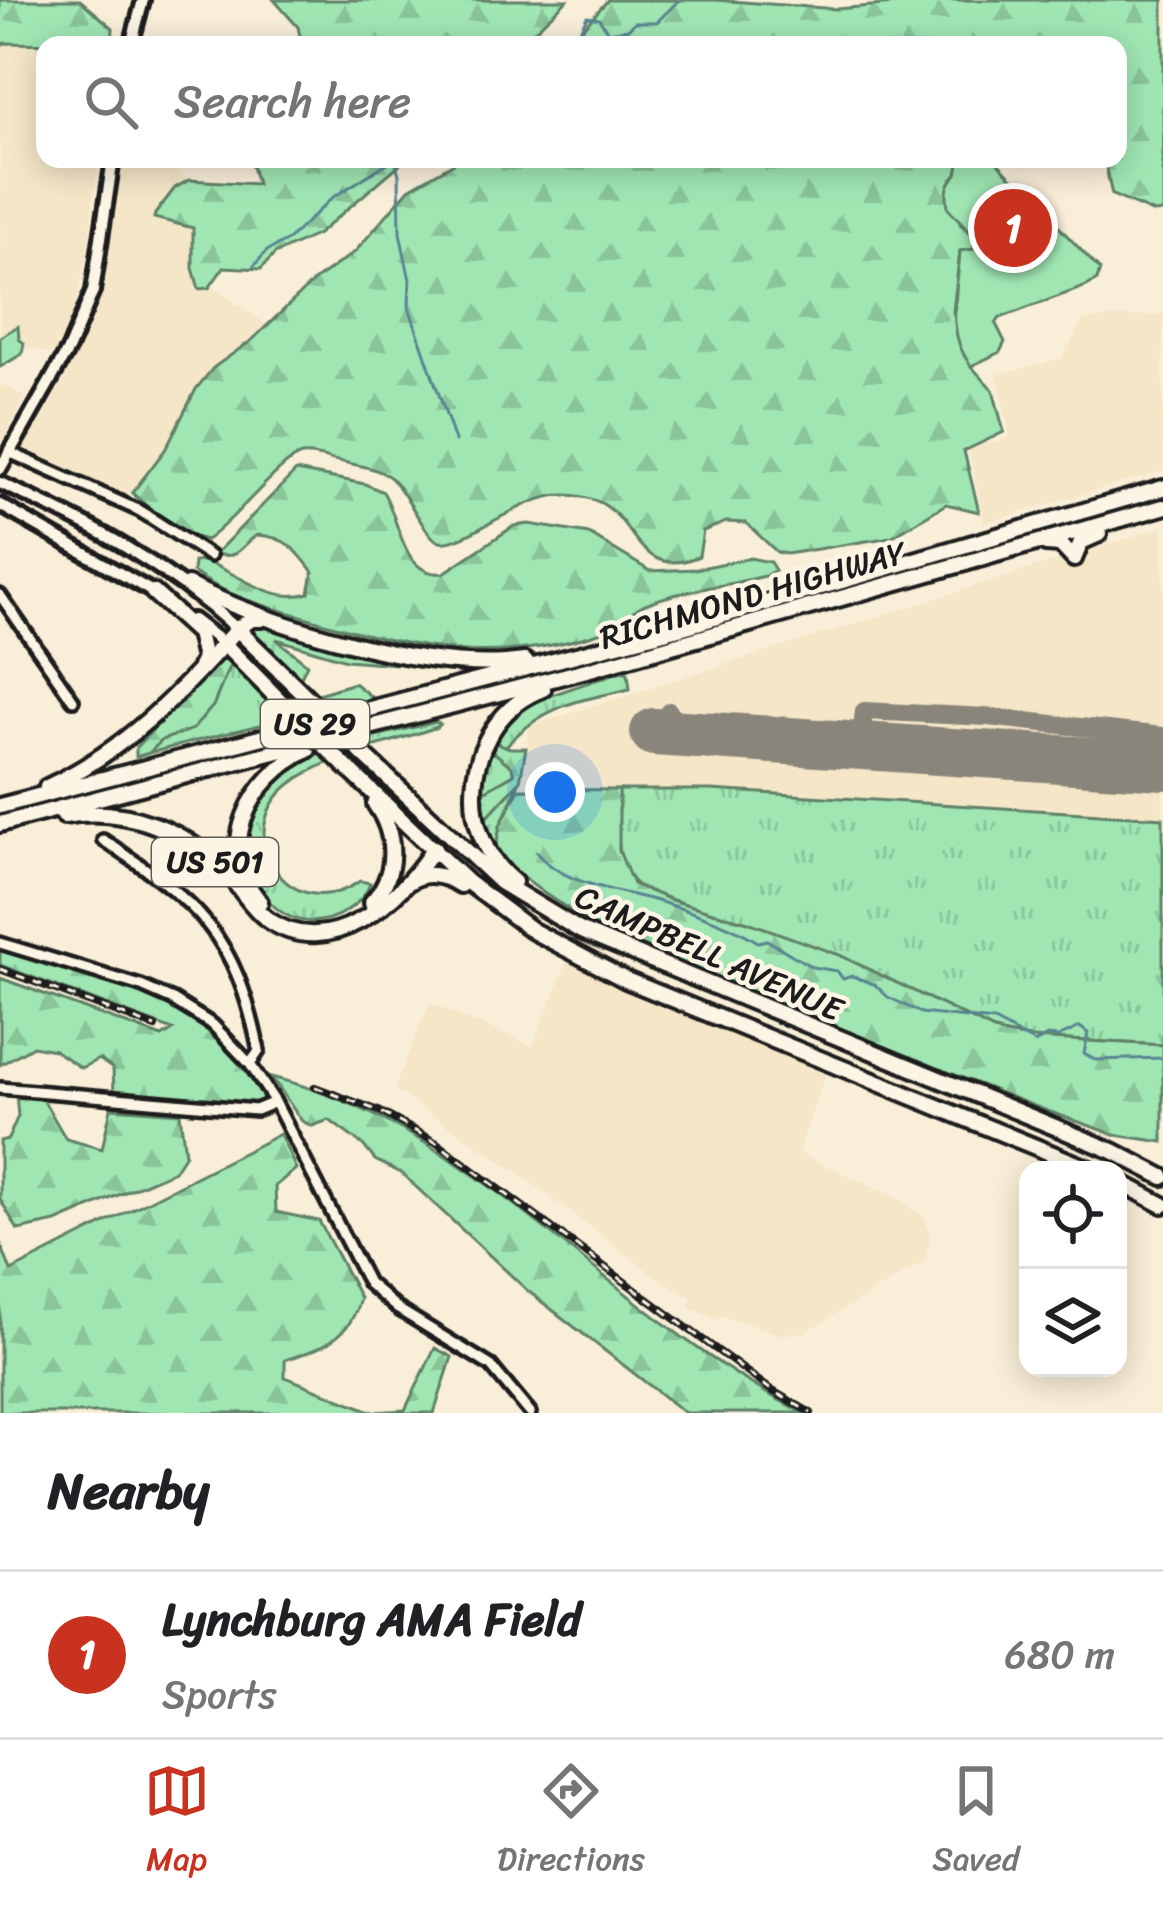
<!DOCTYPE html>
<html lang="en">
<head>
<meta charset="utf-8">
<style>
	:root { --surface:#fff; --page:#f6f6f6; --text:#202124; --muted:#757577; --line:#e0e0e0; --accent:#c8321e }
	body { margin:0; font-family:Sriracha,sans-serif; background:var(--page); color:var(--text) }
	.controls { position:absolute; right:36px; bottom:36px; display:grid; overflow:hidden; border-radius:24px; box-shadow:0 6px 30px #0003 }
	.controls button { width:108px; height:108px; display:grid; place-items:center; padding:0; border:0; border-bottom:3px solid var(--line); background:var(--surface); color:var(--text); font:60px sans-serif }
	.you { position:absolute; left:555px; top:792px; width:42px; height:42px; margin:-30px; border:9px solid #fff; border-radius:50%; background:#1a73e8; box-shadow:0 0 0 18px #1a73e833 }
	.badge { display:grid; place-items:center; width:78px; height:78px; border-radius:50%; background:var(--accent); color:#fff; font-size:39px; font-weight:700 }
	.pin { position:absolute; translate:-50% -50%; border:6px solid #fff; box-shadow:0 3px 12px #0006 }
	.list { margin:0; padding:0; list-style:none }
	h2 { display:flex; justify-content:space-between; align-items:center; height:156px; margin:0; padding:0 48px; font-size:51px }
	h2 small { font-size:39px; font-weight:400; color:var(--muted) }
	.list li { display:grid; grid-template-columns:78px 1fr auto; gap:36px; align-items:center; box-sizing:border-box; height:168px; padding:0 48px; border-top:3px solid var(--line) }
	.list b { display:block; font-size:45px; white-space:nowrap }
	.list p { margin:0; font-size:39px; white-space:nowrap; color:var(--muted) }
	.list em { font-size:39px; font-style:normal; color:var(--muted) }
	.icon { flex:none; width:66px; height:66px; fill:none; stroke:currentColor; stroke-width:2; stroke-linecap:round; stroke-linejoin:round }
	.map { position:relative; flex:none; width:1163px; height:1413px; overflow:hidden }
	.search { position:absolute; background:var(--surface); box-shadow:0 6px 30px #0003; left:36px; right:36px; top:36px; height:132px; display:flex; align-items:center; gap:30px; box-sizing:border-box; padding:0 42px; border-radius:24px; color:var(--muted); font-size:45px }
	.sheet { height:324px; background:var(--surface) }
	nav { display:flex; justify-content:space-around; align-items:center; box-sizing:border-box; height:168px; border-top:3px solid var(--line); background:var(--surface); font-size:33px; color:var(--muted) }
	nav a { display:grid; justify-items:center; gap:6px }
	nav .on { color:var(--accent) }
	.map>svg:first-child { display:block }
	.built { fill:#f5e6c8 }
	.grass { fill:url(#grass-tufts); stroke:#5e8168; stroke-width:3 }
	.forest { fill:url(#forest-firs); stroke:#5e8168; stroke-width:3 }
	.garden { fill:#a0e6b3; stroke:#5e8168; stroke-width:3 }
	.lines { fill:none; stroke-linecap:round; stroke-linejoin:round }
	.stream { stroke:#588592; stroke-width:3 }
	.taxiway { stroke:#8a857a; stroke-width:18 }
	.runway { stroke:#8a857a; stroke-width:48 }
	.minor-casing { stroke:#1c1c1c; stroke-width:18 }
	.major-casing { stroke:#1c1c1c; stroke-width:20 }
	.highway-casing { stroke:#1c1c1c; stroke-width:22 }
	.minor { stroke:#fcf5e5; stroke-width:9 }
	.major { stroke:#fcf5e5; stroke-width:10 }
	.highway { stroke:#fcf5e5; stroke-width:14 }
	.rail-casing { stroke:#1c1c1c; stroke-width:8 }
	.rail { stroke:#fcf5e5; stroke-width:3; stroke-dasharray:9; stroke-linecap:butt }
	.highway-bridge-casing { stroke:#1c1c1c; stroke-width:22; stroke-linecap:butt }
	.highway-bridge { stroke:#fcf5e5; stroke-width:14 }
	.labels { text-anchor:middle; dominant-baseline:central; stroke-width:9; stroke-linejoin:round; paint-order:stroke }
	.shield { fill:#fcf5e5; stroke:#5f5d58; stroke-width:3 }
	.shield-label { font-size:30px; font-weight:bold; fill:#1c1c1c }
	.street-label { font-size:33px; fill:#1c1c1c; stroke:#fcf5e5 }
</style>
</head>
<body>
<div class="map">
<svg width="1163" height="1413" viewBox="0 0 1163 1413">
	<defs>
		<pattern id="grass-tufts" width="24" height="20" patternUnits="userSpaceOnUse" patternTransform="scale(3)"><rect width="24" height="20" fill="#a0e6b3"/><path d="M3 7l-1-3M5 7V3M7 7l1-3M15 17l-1-3M17 17v-4M19 17l1-3" fill="none" stroke="#89c599"/></pattern>
		<pattern id="forest-firs" width="22" height="20" patternUnits="userSpaceOnUse" patternTransform="scale(3)"><rect width="22" height="20" fill="#a0e6b3"/><path d="M5 1l3.5 6h-7zM16 11l3.5 6h-7z" fill="#89c599"/></pattern>
	</defs>
	<rect width="100%" height="100%" fill="#f9eed8"/>
	<filter id="ink" filterUnits="userSpaceOnUse"><feTurbulence type="fractalNoise" baseFrequency=".00833" numOctaves="2"/><feDisplacementMap in="SourceGraphic" scale="24" xChannelSelector="R" yChannelSelector="G"/><feConvolveMatrix kernelMatrix="1 2 1 2 8 2 1 2 1" color-interpolation-filters="sRGB"/></filter>
	<g filter="url(#ink)">
		<path class="built" d="M5,43L45,46V159H98L88,250L69,334L56,355L24,347L18,326L0,337V46Z
			M122,159H160L189,180L175,188L155,214L193,228V268L199,289L210,285L267,325L213,368L196,389L165,450L145,478L132,493H118L22,450L64,380L92,315L112,238Z
			M1163,314V471L984,523L969,449L1010,437L997,375L1062,358L1083,320Z
			M0,383L25,397L0,448Z
			M1163,527V818L711,790L519,789L530,726Z
			M568,960L827,1070L798,1153L893,1195L925,1218L931,1237L925,1261L804,1333L780,1334L718,1315V1321L689,1307L691,1297L660,1280L523,1176L394,1089L429,1003L533,1046Z"/>
		<path class="grass" d="M254,624H261L396,664L346,660L276,639L307,664L300,679L252,631Z
			M231,662L283,719L149,753L162,740L213,706Z
			M622,671L628,673L630,689C577,701 543,705 505,747L494,742L525,704Z
			M354,683L373,698L333,709L318,694Z
			M436,722L440,724L437,727C390,744 329,754 290,784C227,834 290,930 360,881L370,883C366,896 358,903 346,911C268,959 206,831 285,769C314,746 398,732 436,722Z
			M490,749L513,767L514,774L479,794Z
			M520,781L500,826L496,847L484,820Z
			M619,790H711L1163,818V1045L1029,1038L1000,1033L839,955L646,891C610,872 619,826 619,790Z"/>
		<path class="forest" d="M0,0H80L113,28L112,45L5,43L0,46Z
			M274,0H567L519,45H302L298,27Z
			M608,0H716L837,9L939,0H1163V212L1154,213L1112,195L1104,159H1118V45H567Z
			M250,159H406L318,234L275,254L261,269L224,267L209,288L199,289L193,268V228L154,218L155,214L175,188L189,180L257,184Z
			M461,159H960V224L973,234L975,249L960,251L953,312L971,366L993,390L1004,432L964,451L979,512L946,504L891,537L787,554L777,552L746,523L726,522L703,531L699,556C641,581 636,523 603,504C594,499 578,495 567,495C524,492 465,547 440,542C427,540 406,491 391,478C377,467 355,465 338,461C327,459 313,453 302,455C281,459 232,524 206,540C178,535 153,511 132,493L165,450L196,389L213,368L252,340L315,280L355,252L409,189Z
			M18,326L19,339L24,343L22,354L0,367V337Z
			M296,471L365,484L383,492C400,518 401,578 444,573L514,526L529,524L589,534L650,571L696,569L750,558L770,562L775,570L765,576C727,586 685,589 648,603C630,609 621,626 602,632C499,666 422,651 321,622C276,608 231,600 193,572L194,562L204,561C237,572 272,605 309,593L313,572C297,550 285,536 257,535C239,547 240,560 215,554Z
			M223,659L231,662L213,706L193,729L162,740L149,753L136,757V747Z
			M494,742L510,748H526L520,781L484,820L479,794L514,774L512,767L490,749Z
			M519,789L619,790V851L633,884L671,900L748,922L839,955L1000,1033L1029,1038L1163,1045V1142L1116,1135L1039,1108L662,959L611,936L545,894L514,871L496,847L500,826Z
			M0,949C85,977 232,1002 263,1099L255,1105L114,1093L113,1069L99,1059L81,1068L54,1050L33,1046L0,1065V978L162,1037L173,1030L0,965Z
			M271,1077C481,1127 615,1320 804,1413H685L528,1291L401,1173L375,1160L363,1145L329,1120L312,1126L302,1121Z
			M16,1094L41,1096L66,1139L102,1149L111,1108L180,1113L185,1154L174,1171L56,1222L18,1230L0,1199V1141L8,1139L18,1116Z
			M280,1134L296,1169L275,1186L276,1212L319,1221L360,1298C350,1339 322,1348 285,1360V1377L373,1412L405,1410L435,1348L452,1357L434,1413H0V1242L11,1271Z"/>
		<path class="garden" d="M960,159H994L1100,270L1097,280L1087,286L1000,318L996,324L1005,342L1000,352L971,366C944,331 958,291 960,251L974,249C976,231 959,222 948,208C946,193 946,184 957,174Z"/>
		<g class="lines">
			<path class="stream" d="M578,45L577,36L587,16L599,18L608,32L628,29L635,22H657L679,0
				M395,159L399,175L400,233L410,280L409,307L455,441
				M254,266L267,251L288,240L332,198L389,162
				M536,852C566,888 624,890 664,903C695,913 732,925 758,942L767,940L812,967L837,971L843,979L852,976L874,984L888,997L921,1013L994,1021L1035,1043L1047,1036L1058,1037L1080,1027L1088,1033L1084,1054L1095,1060L1163,1058"/>
			<path class="taxiway" d="M667,733L669,711
				M860,746L864,711L988,717L1163,736"/>
			<path class="runway" d="M654,732L1163,766"/>
			<g class="minor-casing">
				<path id="minor" d="M11,453L140,511L210,556
					M0,595L73,700
					M103,840C200,904 235,933 259,1051L250,1064
					M0,943L141,986L173,1000L213,1025L250,1064L275,1102L368,1283L398,1309L491,1366L530,1413
					M0,1088L256,1110L275,1102"/>
			</g>
			<g class="major-casing">
				<path id="major" d="M131,45L143,0
					M0,469L69,348L93,291L113,159
					M0,483C90,524 163,562 237,629
					M0,505L158,595
					M193,620L224,644"/>
			</g>
			<g class="highway-casing">
				<path id="highway" d="M1046,544L1061,545L1074,559L1081,542L1099,534
					M188,585C273,627 431,675 525,661
					M153,592L198,633L204,659L200,667
					M237,629L312,702
					M224,644L288,709
					M365,756L500,882L581,931L1113,1151L1163,1177
					M341,762L467,882L533,931L626,980L1092,1170
					M47,787C125,751 180,693 237,629L252,619H261
					M0,806L683,627L1163,488
					M64,816C126,805 189,831 230,877C243,891 252,908 267,919C329,964 401,900 434,848
					M0,824L594,668L1163,507
					M409,882C425,871 444,874 460,885
					M514,882C450,830 465,718 543,689
					M260,902C213,847 251,777 308,750
					M371,903C398,875 397,835 375,804
					M1118,1181L1163,1205"/>
			</g>
			<use href="#minor" class="minor"/>
			<use href="#major" class="major"/>
			<use href="#highway" class="highway"/>
			<g class="rail-casing">
				<path id="rail" d="M0,969L155,1027
					M315,1087L379,1111L437,1143L771,1390L811,1413"/>
			</g>
			<use href="#rail" class="rail"/>
			<g class="highway-bridge-casing">
				<path id="highway-bridge" d="M312,702L365,756
					M288,709L341,762"/>
			</g>
			<use href="#highway-bridge" class="highway-bridge"/>
		</g>
	</g>
	<g class="labels">
		<g class="shield">
			<rect x="261" y="700" width="108" height="48" rx="9"/>
			<rect x="152" y="838" width="126" height="48" rx="9"/>
		</g>
		<g class="shield-label">
			<text x="315" y="724">US 29</text>
			<text x="215" y="862">US 501</text>
		</g>
		<g class="street-label">
			<text transform="translate(753 595) rotate(-16)">RICHMOND HIGHWAY</text>
			<text transform="translate(709 953) rotate(24)">CAMPBELL AVENUE</text>
		</g>
	</g>
</svg>
<div class="controls">
<button><svg class="icon" aria-label="locate" viewBox="0 0 24 24"><circle cx="12" cy="12" r="6"/><path d="M12 2v4M12 18v4M2 12h4M18 12h4"/></svg></button>
<button><svg class="icon" aria-label="layers" viewBox="0 0 24 24"><path d="M12 4l9 5-9 5-9-5zM3 14l9 5 9-5"/></svg></button>
</div>
<div class="you"></div>
<div class="pin badge" style="left:1013px;top:228px">1</div>
<div class="search"><svg class="icon" aria-label="search" viewBox="0 0 24 24"><circle cx="10" cy="10" r="6"/><path d="M15 15l6 6"/></svg>Search here</div>
</div>
<section class="sheet">
<h2>Nearby<small></small></h2>
<ul class="list">
<li><span class="badge">1</span><div><b>Lynchburg AMA Field</b><p>Sports</p></div><em>680 m</em></li>
</ul>
</section>
<nav>
<a class="on"><svg class="icon" aria-label="map" viewBox="0 0 24 24"><path d="M3 6l6-2 6 2 6-2v14l-6 2-6-2-6 2zM9 4v14M15 6v14"/></svg>Map</a>
<a><svg class="icon" aria-label="directions" viewBox="0 0 24 24"><path d="M12 3l9 9-9 9-9-9zM9 14v-3h6M13 9l2 2-2 2"/></svg>Directions</a>
<a><svg class="icon" aria-label="saved" viewBox="0 0 24 24"><path d="M7 4h10v16l-5-4-5 4z"/></svg>Saved</a>
</nav>
</body>
</html>
